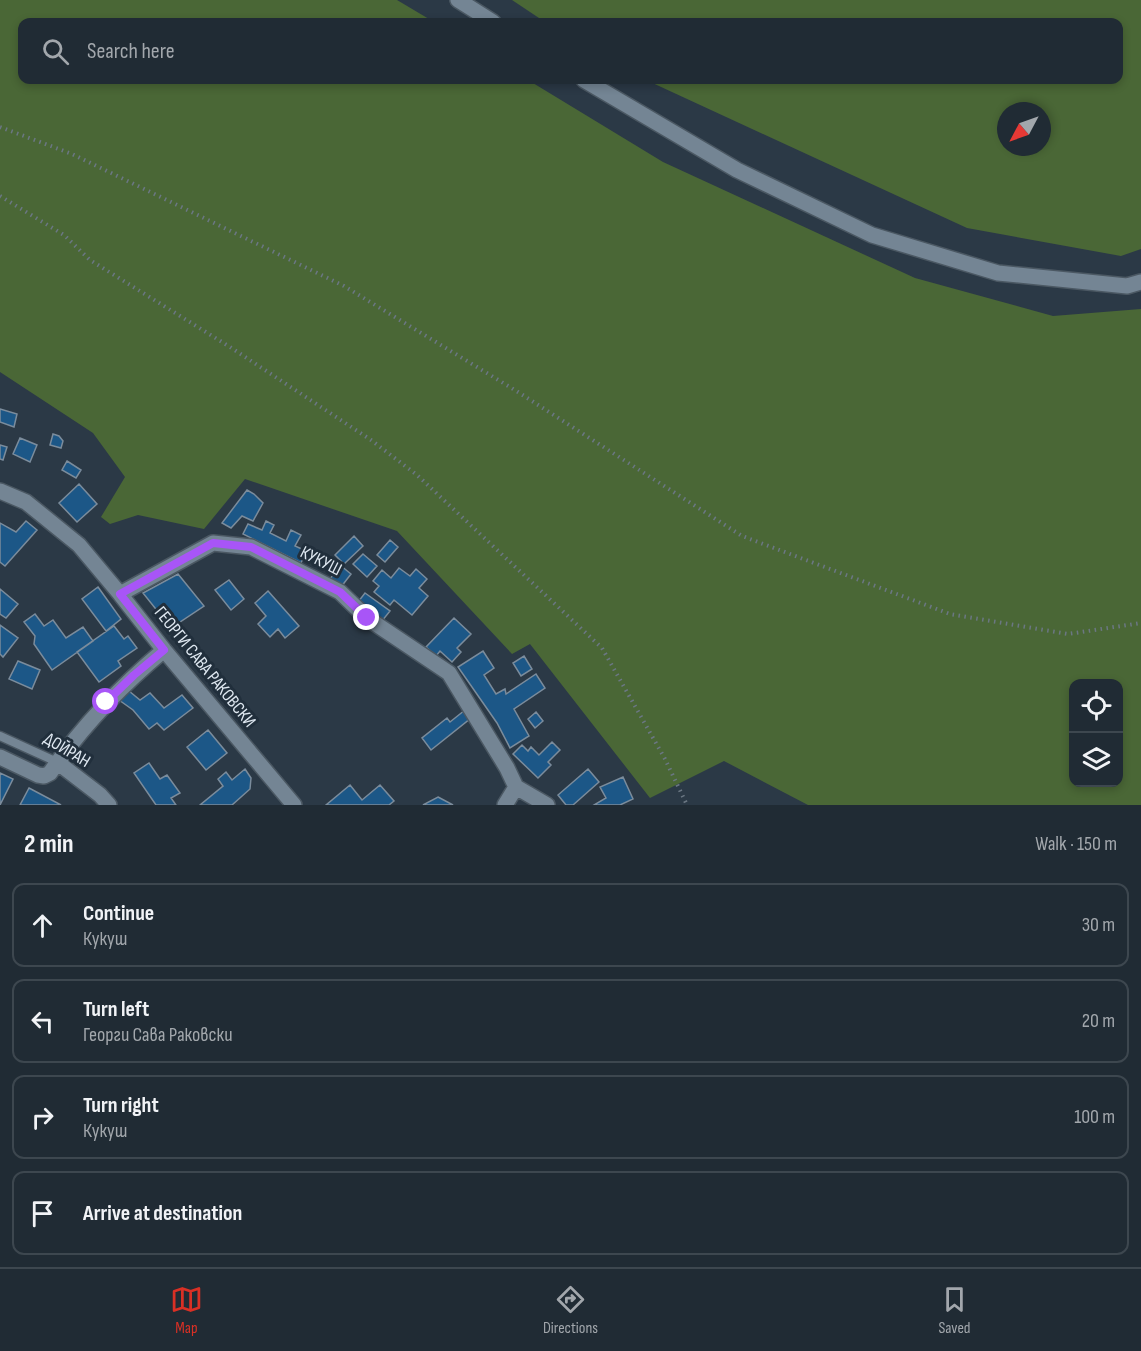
<!DOCTYPE html>
<html lang="en">
<head>
<meta charset="utf-8">
<style>
	:root { --surface:#202b34; --page:#2d3740; --text:#f1f3f6; --muted:#a2a7ac; --line:#3d474f; --accent:#d93025 }
	body { margin:0; font-family:"Sofia Sans Condensed",sans-serif; background:var(--page); color:var(--text) }
	.controls { position:absolute; right:18px; bottom:18px; display:grid; overflow:hidden; border-radius:12px; box-shadow:0 3px 9px #0003 }
	.controls button { width:54px; height:54px; display:grid; place-items:center; padding:0; border:0; border-bottom:2px solid var(--line); background:var(--surface); color:var(--text); font:30px sans-serif }
	.compass { position:absolute; left:997px; top:102px; width:54px; height:54px; border-radius:50%; background:var(--surface); box-shadow:0 3px 9px #0003; rotate:229deg }
	.stop { position:absolute; width:18px; height:18px; margin:-14px; border:4px solid #a855f7; border-radius:50%; background:#fff }
	.stop.end { background:#a855f7; border-color:#fff; box-shadow:0 2px 6px #0008 }
	.list { margin:0; padding:0; list-style:none }
	h2 { display:flex; justify-content:space-between; align-items:center; height:78px; margin:0; padding:0 24px; font-size:26px }
	h2 small { font-size:20px; font-weight:400; color:var(--muted) }
	.list li { display:grid; grid-template-columns:39px 1fr auto; gap:18px; align-items:center; box-sizing:border-box; height:84px; margin:0 12px 12px; padding:0 12px; border:2px solid var(--line); border-radius:12px }
	.list b { display:block; font-size:22px; white-space:nowrap }
	.list p { margin:0; font-size:20px; white-space:nowrap; color:var(--muted) }
	.list em { font-size:20px; font-style:normal; color:var(--muted) }
	.icon { flex:none; width:33px; height:33px; fill:none; stroke:currentColor; stroke-width:2; stroke-linecap:round; stroke-linejoin:round }
	.map { position:relative; flex:none; width:1141px; height:805px; overflow:hidden }
	.search { position:absolute; background:var(--surface); box-shadow:0 3px 9px #0003; left:18px; right:18px; top:18px; height:66px; display:flex; align-items:center; gap:15px; box-sizing:border-box; padding:0 21px; border-radius:12px; color:var(--muted); font-size:22px }
	.sheet { height:462px; background:var(--surface) }
	nav { display:flex; justify-content:space-around; align-items:center; box-sizing:border-box; height:84px; border-top:2px solid var(--line); background:var(--surface); font-size:16px; color:var(--muted) }
	nav a { display:grid; justify-items:center; gap:3px }
	nav .on { color:var(--accent) }
	.map>svg:first-child { display:block }
	.green { fill:#4a6736; fill-rule:evenodd }
	.building { fill:#1c5787; stroke:#7b8c9c; stroke-width:1.5 }
	.lines { fill:none; stroke-linecap:round; stroke-linejoin:round }
	.service-casing { stroke:#4b5863; stroke-width:11 }
	.minor-casing { stroke:#4b5863; stroke-width:18 }
	.path { stroke:#6b7783; stroke-width:4; stroke-dasharray:1.5 4.5; stroke-linecap:butt }
	.service { stroke:#748594; stroke-width:8 }
	.minor { stroke:#748594; stroke-width:15 }
	.route { stroke:#a855f7; stroke-width:8 }
	.labels { text-anchor:middle; dominant-baseline:central; stroke-width:6; stroke-linejoin:round; paint-order:stroke }
	.street-label { font-size:18px; fill:#dfe8f1; stroke:#212f3c }
</style>
</head>
<body>
<div class="map">
<svg width="1141" height="805" viewBox="0 0 1141 805">
	<rect width="100%" height="100%" fill="#2b3946"/>
	<path class="green" d="M0,0H397L434,22H22V80H528L663,162L915,278L1053,316L1141,309V805H808L724,761L650,798L530,644L512,654L397,531L245,479L204,529L138,515L110,524L101,517L125,477L93,433L0,372ZM1074,684H1118V782H1074Z
		M512,0H1141V249L1121,256L967,228L646,80H1118V22H545ZM1006,111H1042V147H1006Z"/>
	<path class="building" d="M0,409L17,414L14,427L0,422Z
		M53,434L59,436L63,441L61,448L50,445Z
		M20,438L37,445L30,462L13,454Z
		M0,445L7,447L3,460L0,459Z
		M67,461L81,470L76,478L62,470Z
		M79,484L97,504L77,522L59,503Z
		M247,490L254,494L263,503L253,521L242,516L231,528L222,523Z
		M26,521L37,530L5,566L0,562V523L16,532Z
		M266,521L274,525L270,533L286,541L291,530L301,535L295,546L306,551L301,563L243,534L248,524L262,530Z
		M354,536L363,546L344,564L335,555Z
		M390,540L398,547L385,562L377,555Z
		M363,554L377,566L367,577L353,564Z
		M340,565L351,574L341,587L330,579Z
		M399,568L410,576L416,569L427,579L419,588L428,596L412,615L394,600L390,605L374,592L379,586L373,581L382,570L391,578Z
		M178,574L204,606L171,628L143,593Z
		M229,580L244,599L231,610L215,590Z
		M98,587L121,619L106,631L82,599Z
		M0,589L18,604L6,618L0,614Z
		M268,591L299,626L285,638L278,629L270,637L258,624L266,616L255,603Z
		M365,593L390,611L382,621L358,602Z
		M35,614L44,626L53,620L66,638L83,627L93,641L52,670L34,644L35,636L24,622Z
		M454,618L471,634L457,648L461,652L452,662L440,651L436,656L426,647Z
		M0,625L18,638L3,657L0,654Z
		M114,626L124,639L128,636L137,648L118,661L121,666L99,682L77,652Z
		M483,651L494,668L484,675L496,694L505,689L506,694L536,674L545,688L514,709L529,736L510,748L497,723L458,667Z
		M524,656L532,669L521,676L513,663Z
		M18,661L40,670L32,689L9,679Z
		M129,691L140,700L150,693L164,708L182,695L193,708L164,730L157,723L149,729L133,710L119,700Z
		M465,710L471,718L431,750L422,738L447,718L450,722Z
		M536,712L543,721L535,728L528,719Z
		M208,730L227,753L206,770L187,747Z
		M552,742L560,750L548,762L551,765L538,778L513,754L522,745L528,751L531,747L539,755Z
		M149,763L160,779L167,775L180,793L171,798L176,805H156L134,773Z
		M245,769L251,778L250,789L232,805H200L223,786L218,779L226,772L232,780Z
		M588,769L599,782L573,805H566L558,795Z
		M0,773L13,779L0,805Z
		M623,777L633,799L620,805H594L606,798L600,787Z
		M350,785L362,800L380,785L394,801L389,805H326Z
		M29,788L61,805H20Z
		M438,797L453,805H423Z"/>
	<g class="lines">
		<g class="service-casing">
			<path id="service" d="M0,736L57,762"/>
		</g>
		<g class="minor-casing">
			<path id="minor" d="M458,0L493,22
				M584,80L737,170L872,235L998,273L1127,286L1141,282
				M0,491L26,502L79,545L120,594L164,650L294,805
				M120,594L213,543L251,547L340,592L367,618L449,673L507,768L516,787
				M0,757L38,775L44,776L50,773C82,726 121,686 164,650
				M57,762L100,795L109,805
				M516,787L547,805
				M505,805L516,787"/>
		</g>
		<path class="path" d="M0,127L72,154L344,286L518,392L742,536L950,614L1068,634L1141,623
			M0,196L64,235L90,260L230,347L371,440L417,475L602,648L665,759L687,805"/>
		<use href="#service" class="service"/>
		<use href="#minor" class="minor"/>
	</g>
	<g class="lines">
		<path class="route" d="M106,702L134,675L164,650L120,594L213,543L251,547L340,592L367,618"/>
	</g>
	<g class="labels">
		<g class="street-label">
			<text transform="translate(321 561) rotate(27)">КУКУШ</text>
			<text transform="translate(205 667) rotate(51)">ГЕОРГИ САВА РАКОВСКИ</text>
			<text transform="translate(67 750) rotate(31)">ДОЙРАН</text>
		</g>
	</g>
</svg>
<div class="controls">
<button><svg class="icon" aria-label="locate" viewBox="0 0 24 24"><circle cx="12" cy="12" r="6"/><path d="M12 2v4M12 18v4M2 12h4M18 12h4"/></svg></button>
<button><svg class="icon" aria-label="layers" viewBox="0 0 24 24"><path d="M12 4l9 5-9 5-9-5zM3 14l9 5 9-5"/></svg></button>
</div>
<svg class="compass" viewBox="-18 -18 36 36"><path d="M0-13l5 13h-10z" fill="#e53935"/><path d="M0 13l5-13h-10z" fill="#a2a7ac"/></svg>
<div class="stop" style="left:106px;top:702px"></div>
<div class="stop end" style="left:367px;top:618px"></div>
<div class="search"><svg class="icon" aria-label="search" viewBox="0 0 24 24"><circle cx="10" cy="10" r="6"/><path d="M15 15l6 6"/></svg>Search here</div>
</div>
<section class="sheet">
<h2>2 min<small>Walk · 150 m</small></h2>
<ul class="list">
<li><svg class="icon" aria-label="ahead" viewBox="0 0 24 24"><path d="M12 20V5M6 11l6-6 6 6"/></svg><div><b>Continue</b><p>Кукуш</p></div><em>30 m</em></li>
<li><svg class="icon" aria-label="left" viewBox="0 0 24 24"><path d="M17 20v-9H6M10 6l-5 5 5 5"/></svg><div><b>Turn left</b><p>Георги Сава Раковски</p></div><em>20 m</em></li>
<li><svg class="icon" aria-label="right" viewBox="0 0 24 24"><path d="M7 20v-9h11M14 6l5 5-5 5"/></svg><div><b>Turn right</b><p>Кукуш</p></div><em>100 m</em></li>
<li><svg class="icon" aria-label="arrive" viewBox="0 0 24 24"><path d="M6 21V4h12l-3 4 3 4H6"/></svg><div><b>Arrive at destination</b></div></li>
</ul>
</section>
<nav>
<a class="on"><svg class="icon" aria-label="map" viewBox="0 0 24 24"><path d="M3 6l6-2 6 2 6-2v14l-6 2-6-2-6 2zM9 4v14M15 6v14"/></svg>Map</a>
<a><svg class="icon" aria-label="directions" viewBox="0 0 24 24"><path d="M12 3l9 9-9 9-9-9zM9 14v-3h6M13 9l2 2-2 2"/></svg>Directions</a>
<a><svg class="icon" aria-label="saved" viewBox="0 0 24 24"><path d="M7 4h10v16l-5-4-5 4z"/></svg>Saved</a>
</nav>
</body>
</html>
